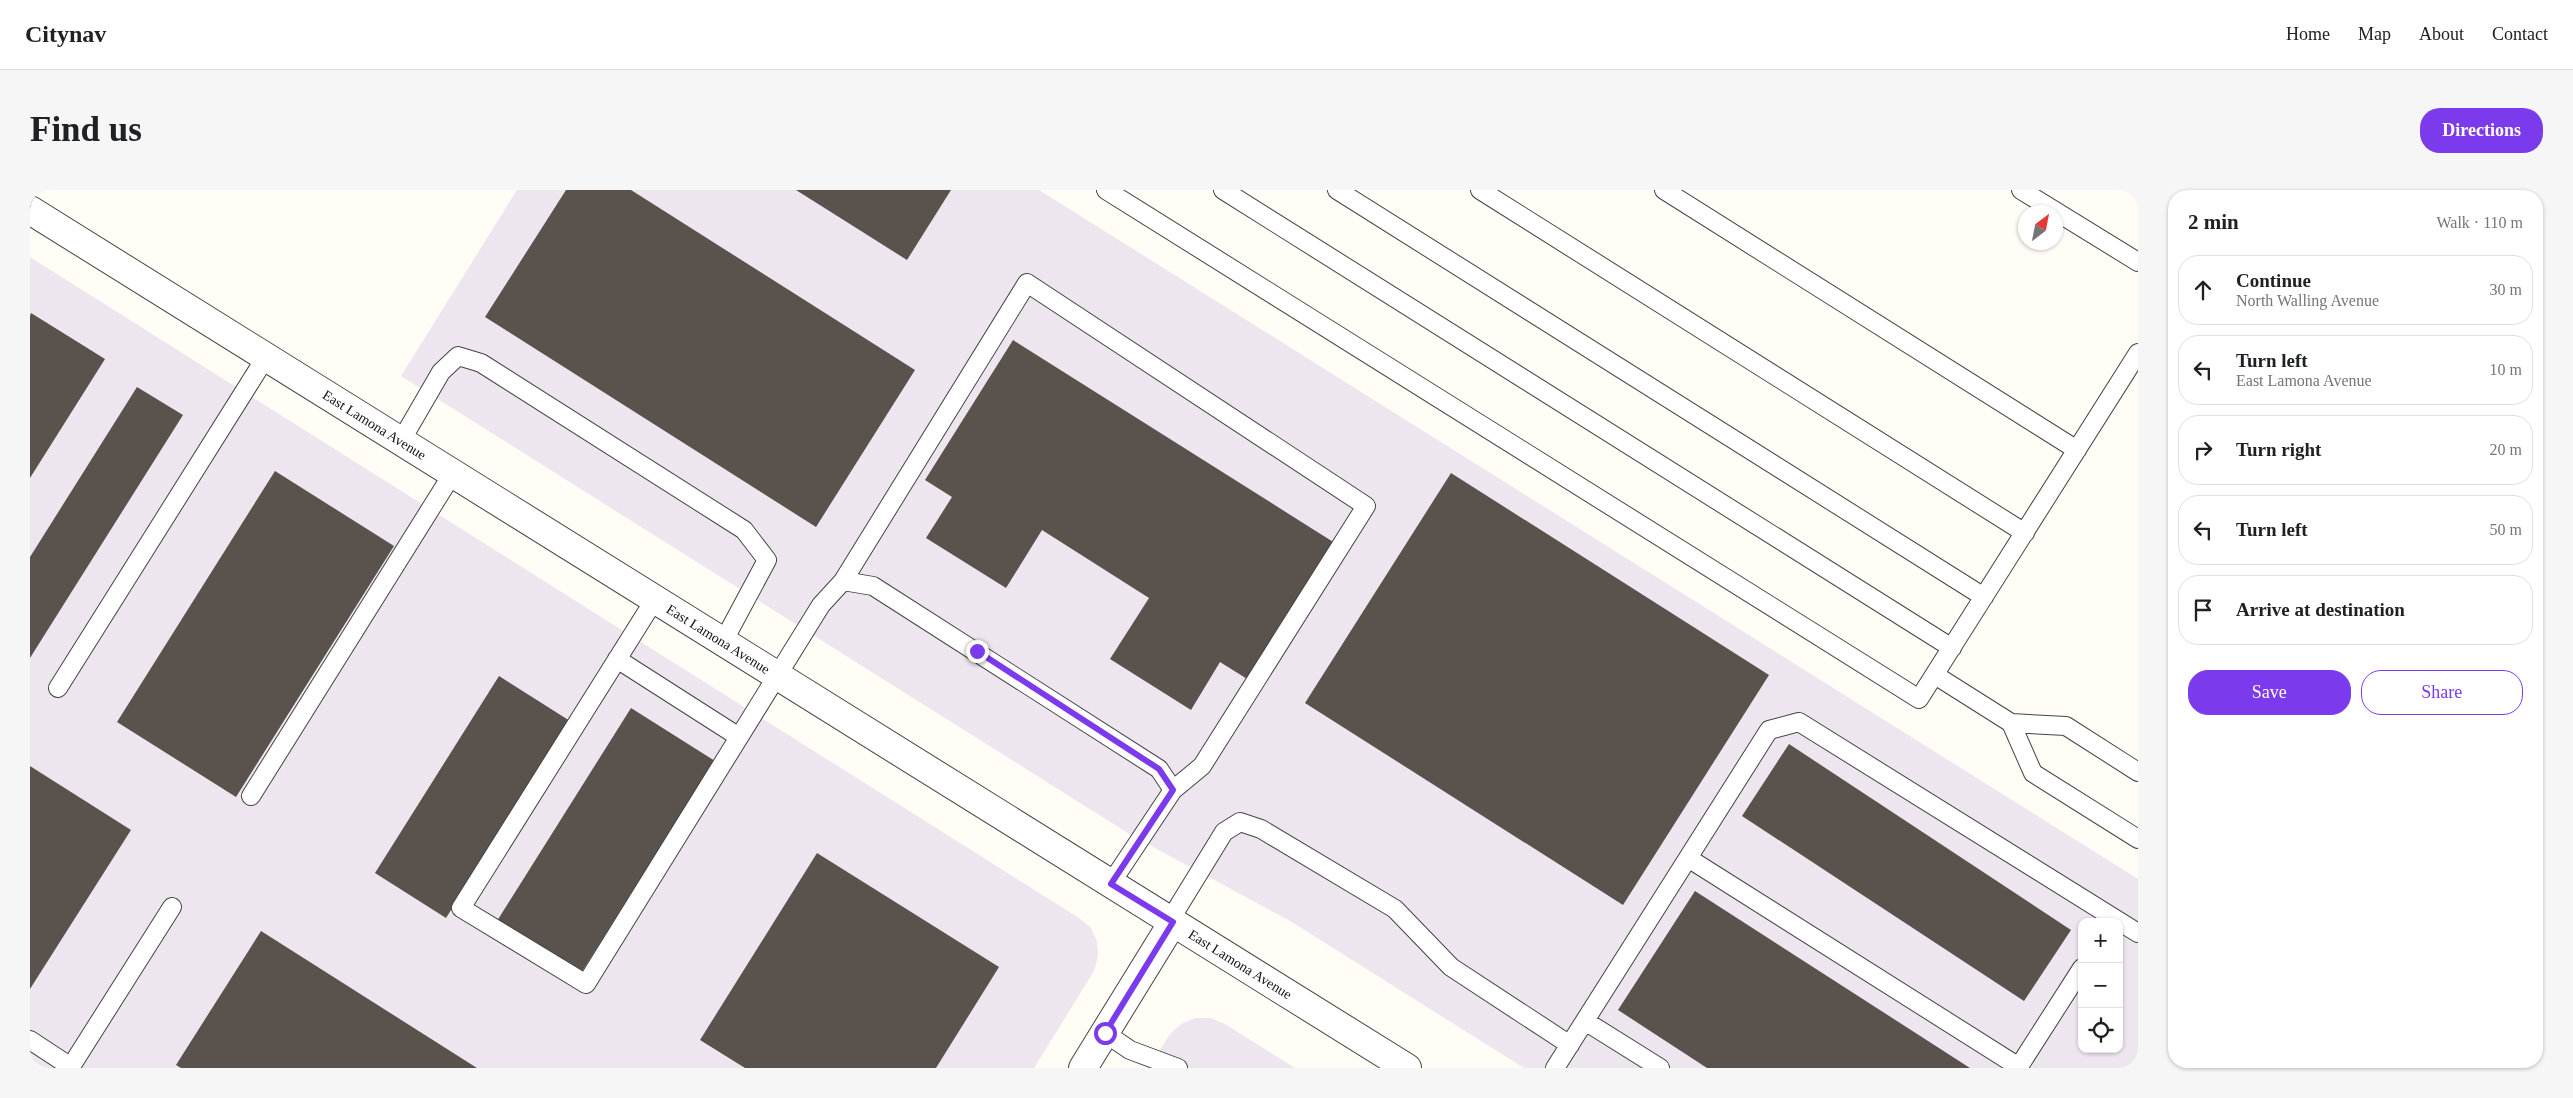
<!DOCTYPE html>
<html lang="en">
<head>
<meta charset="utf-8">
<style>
	:root { --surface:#fff; --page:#f6f6f6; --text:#202124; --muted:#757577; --line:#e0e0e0; --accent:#7c3aed }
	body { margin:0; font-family:Georgia,serif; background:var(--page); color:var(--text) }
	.controls { position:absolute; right:15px; bottom:15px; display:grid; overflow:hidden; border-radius:10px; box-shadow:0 1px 4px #0004 }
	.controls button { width:45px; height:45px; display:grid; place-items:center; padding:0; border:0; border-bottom:1px solid var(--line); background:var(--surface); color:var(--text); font:25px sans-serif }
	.compass { position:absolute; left:1988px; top:15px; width:45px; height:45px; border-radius:50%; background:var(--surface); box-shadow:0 1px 4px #0004; rotate:32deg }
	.stop { position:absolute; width:15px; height:15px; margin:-11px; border:4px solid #7c3aed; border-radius:50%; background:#fff }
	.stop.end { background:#7c3aed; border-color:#fff; box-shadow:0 1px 5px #0008 }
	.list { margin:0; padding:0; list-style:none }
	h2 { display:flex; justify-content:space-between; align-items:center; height:65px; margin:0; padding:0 20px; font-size:21px }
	h2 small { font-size:16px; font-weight:400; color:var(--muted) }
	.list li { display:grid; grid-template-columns:32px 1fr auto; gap:15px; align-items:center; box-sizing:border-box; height:70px; margin:0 10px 10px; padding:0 10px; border:1px solid var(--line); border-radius:20px }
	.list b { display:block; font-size:19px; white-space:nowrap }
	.list p { margin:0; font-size:16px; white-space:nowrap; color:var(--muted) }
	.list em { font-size:16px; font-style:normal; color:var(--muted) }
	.actions { display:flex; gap:10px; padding:15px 20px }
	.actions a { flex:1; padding:11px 0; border:1px solid var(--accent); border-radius:20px; text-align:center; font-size:18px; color:var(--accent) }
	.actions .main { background:var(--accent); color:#fff }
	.icon { flex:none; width:28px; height:28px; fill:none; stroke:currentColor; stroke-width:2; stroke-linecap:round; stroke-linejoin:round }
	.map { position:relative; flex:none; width:2108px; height:878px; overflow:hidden; border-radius:20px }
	header { display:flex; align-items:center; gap:30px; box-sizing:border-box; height:70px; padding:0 25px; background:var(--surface); border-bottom:1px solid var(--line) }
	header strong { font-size:24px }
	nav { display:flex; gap:28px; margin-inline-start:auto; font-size:18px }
	.intro { display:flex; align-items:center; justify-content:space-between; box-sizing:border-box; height:120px; padding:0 30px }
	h1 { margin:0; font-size:35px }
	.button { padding:12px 22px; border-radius:20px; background:var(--accent); color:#fff; font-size:18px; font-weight:700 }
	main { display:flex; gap:30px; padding:0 30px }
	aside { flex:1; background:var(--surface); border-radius:20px; box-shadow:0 1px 4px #0004 }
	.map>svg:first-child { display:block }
	.industrial { fill:#eee6ef; fill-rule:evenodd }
	.building { fill:#5a524d }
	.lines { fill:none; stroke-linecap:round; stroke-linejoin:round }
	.lane-casing { stroke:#444; stroke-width:20 }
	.street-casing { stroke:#444; stroke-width:30 }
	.lane { stroke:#fff; stroke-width:18 }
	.street { stroke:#fff; stroke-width:28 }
	.route { stroke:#7c3aed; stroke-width:6 }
	.labels { text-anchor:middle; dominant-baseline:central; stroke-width:5; stroke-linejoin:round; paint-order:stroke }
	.street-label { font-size:14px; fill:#111; stroke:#fff }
</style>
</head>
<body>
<header>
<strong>Citynav</strong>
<nav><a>Home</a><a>Map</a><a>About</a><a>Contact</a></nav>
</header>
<div class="intro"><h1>Find us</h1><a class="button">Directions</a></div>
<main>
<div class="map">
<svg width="2108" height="878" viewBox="0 0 2108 878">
	<rect width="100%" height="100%" fill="#fffdf5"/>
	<path class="industrial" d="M487,0H1009L2108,689V869L2102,878H1494L1260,731L1101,645L371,186ZM2052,732H2089V859H2052Z
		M0,67L1049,728L1061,738L1067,751L1068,766L1064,781L1004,878H0Z
		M1165,828H1181L1195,834L1265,878H1119L1140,844L1151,834Z"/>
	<path class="building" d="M536,0H601L885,180L786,337L455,127Z
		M766,0H921L877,70Z
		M1,123L75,169L0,288V126Z
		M983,150L1308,355L1222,492L1190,472L1161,520L1080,469L1119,408L1012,340L976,398L896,348L922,307L895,290Z
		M107,197L153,225L0,468V367Z
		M245,281L364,356L206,607L87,532Z
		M1421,283L1739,485L1593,715L1275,513Z
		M469,486L540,531L416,728L345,683Z
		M601,518L685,571L551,783L467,731Z
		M1759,554L2041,740L1994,811L1712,626Z
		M0,576L101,640L0,799Z
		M787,663L969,777L906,878H715L670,850Z
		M1665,701L1940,878H1677L1588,820Z
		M231,741L447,878H151L146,875Z"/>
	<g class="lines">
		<g class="lane-casing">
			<path id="lane" d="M1076,0L1889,509L2108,163
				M1193,0L1922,458
				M1307,0L1954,407
				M1450,0L1995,343
				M1634,0L2047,260
				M1991,0L2108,72
				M371,251L411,182L428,166L451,173L714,340L737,370L693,452
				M813,391L997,93L1336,316L1172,576L1143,600
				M625,409L431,718L556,794L791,415L813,391L843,396L1129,579L1143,600L1081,693
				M587,469L709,547
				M1905,485L1981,533L2036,536L2108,582
				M28,498L236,167
				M1981,533L2003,583L2108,649
				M221,606L423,283
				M1658,668L1989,877
				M1140,730L1194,642L1210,632L1231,639L1365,719L1421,777L1540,855
				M1555,831L1630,878
				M1075,843L1100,860L1148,878
				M0,850L41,877
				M40,878L142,717
				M1525,878L1739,540L1769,532L2108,743
				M1988,878L2052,778"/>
		</g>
		<g class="street-casing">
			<g id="street">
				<path id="s1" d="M0,20L1377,878"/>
				<path d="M1053,878L1143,732"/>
			</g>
		</g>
		<use href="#lane" class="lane"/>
		<use href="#street" class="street"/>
	</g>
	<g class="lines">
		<path class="route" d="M947,461L1129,579L1143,600L1081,694L1143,732L1075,843"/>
	</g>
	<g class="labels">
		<g class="street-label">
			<text stroke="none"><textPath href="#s1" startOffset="406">East Lamona Avenue</textPath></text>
			<text stroke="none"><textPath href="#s1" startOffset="811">East Lamona Avenue</textPath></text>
			<text stroke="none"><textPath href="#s1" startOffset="1426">East Lamona Avenue</textPath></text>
		</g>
	</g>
</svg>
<div class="controls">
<button>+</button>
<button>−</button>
<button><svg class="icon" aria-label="locate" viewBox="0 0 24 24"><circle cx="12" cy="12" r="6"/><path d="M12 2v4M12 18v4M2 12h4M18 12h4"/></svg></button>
</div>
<svg class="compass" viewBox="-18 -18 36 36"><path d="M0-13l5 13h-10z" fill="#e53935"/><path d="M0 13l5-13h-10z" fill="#757577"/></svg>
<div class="stop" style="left:1075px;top:843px"></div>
<div class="stop end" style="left:947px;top:461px"></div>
</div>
<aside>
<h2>2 min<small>Walk · 110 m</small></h2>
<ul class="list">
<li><svg class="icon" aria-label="ahead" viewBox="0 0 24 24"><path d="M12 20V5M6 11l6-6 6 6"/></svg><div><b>Continue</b><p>North Walling Avenue</p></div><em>30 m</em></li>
<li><svg class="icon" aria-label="left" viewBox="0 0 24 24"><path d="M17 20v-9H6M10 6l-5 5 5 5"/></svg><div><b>Turn left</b><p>East Lamona Avenue</p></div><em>10 m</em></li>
<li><svg class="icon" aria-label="right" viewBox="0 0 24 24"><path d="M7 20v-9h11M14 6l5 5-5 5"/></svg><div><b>Turn right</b></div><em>20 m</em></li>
<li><svg class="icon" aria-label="left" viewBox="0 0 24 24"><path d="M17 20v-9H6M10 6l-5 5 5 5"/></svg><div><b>Turn left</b></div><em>50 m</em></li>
<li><svg class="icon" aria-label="arrive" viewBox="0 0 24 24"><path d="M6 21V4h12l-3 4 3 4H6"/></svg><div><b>Arrive at destination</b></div></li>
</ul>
<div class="actions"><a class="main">Save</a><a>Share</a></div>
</aside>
</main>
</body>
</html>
